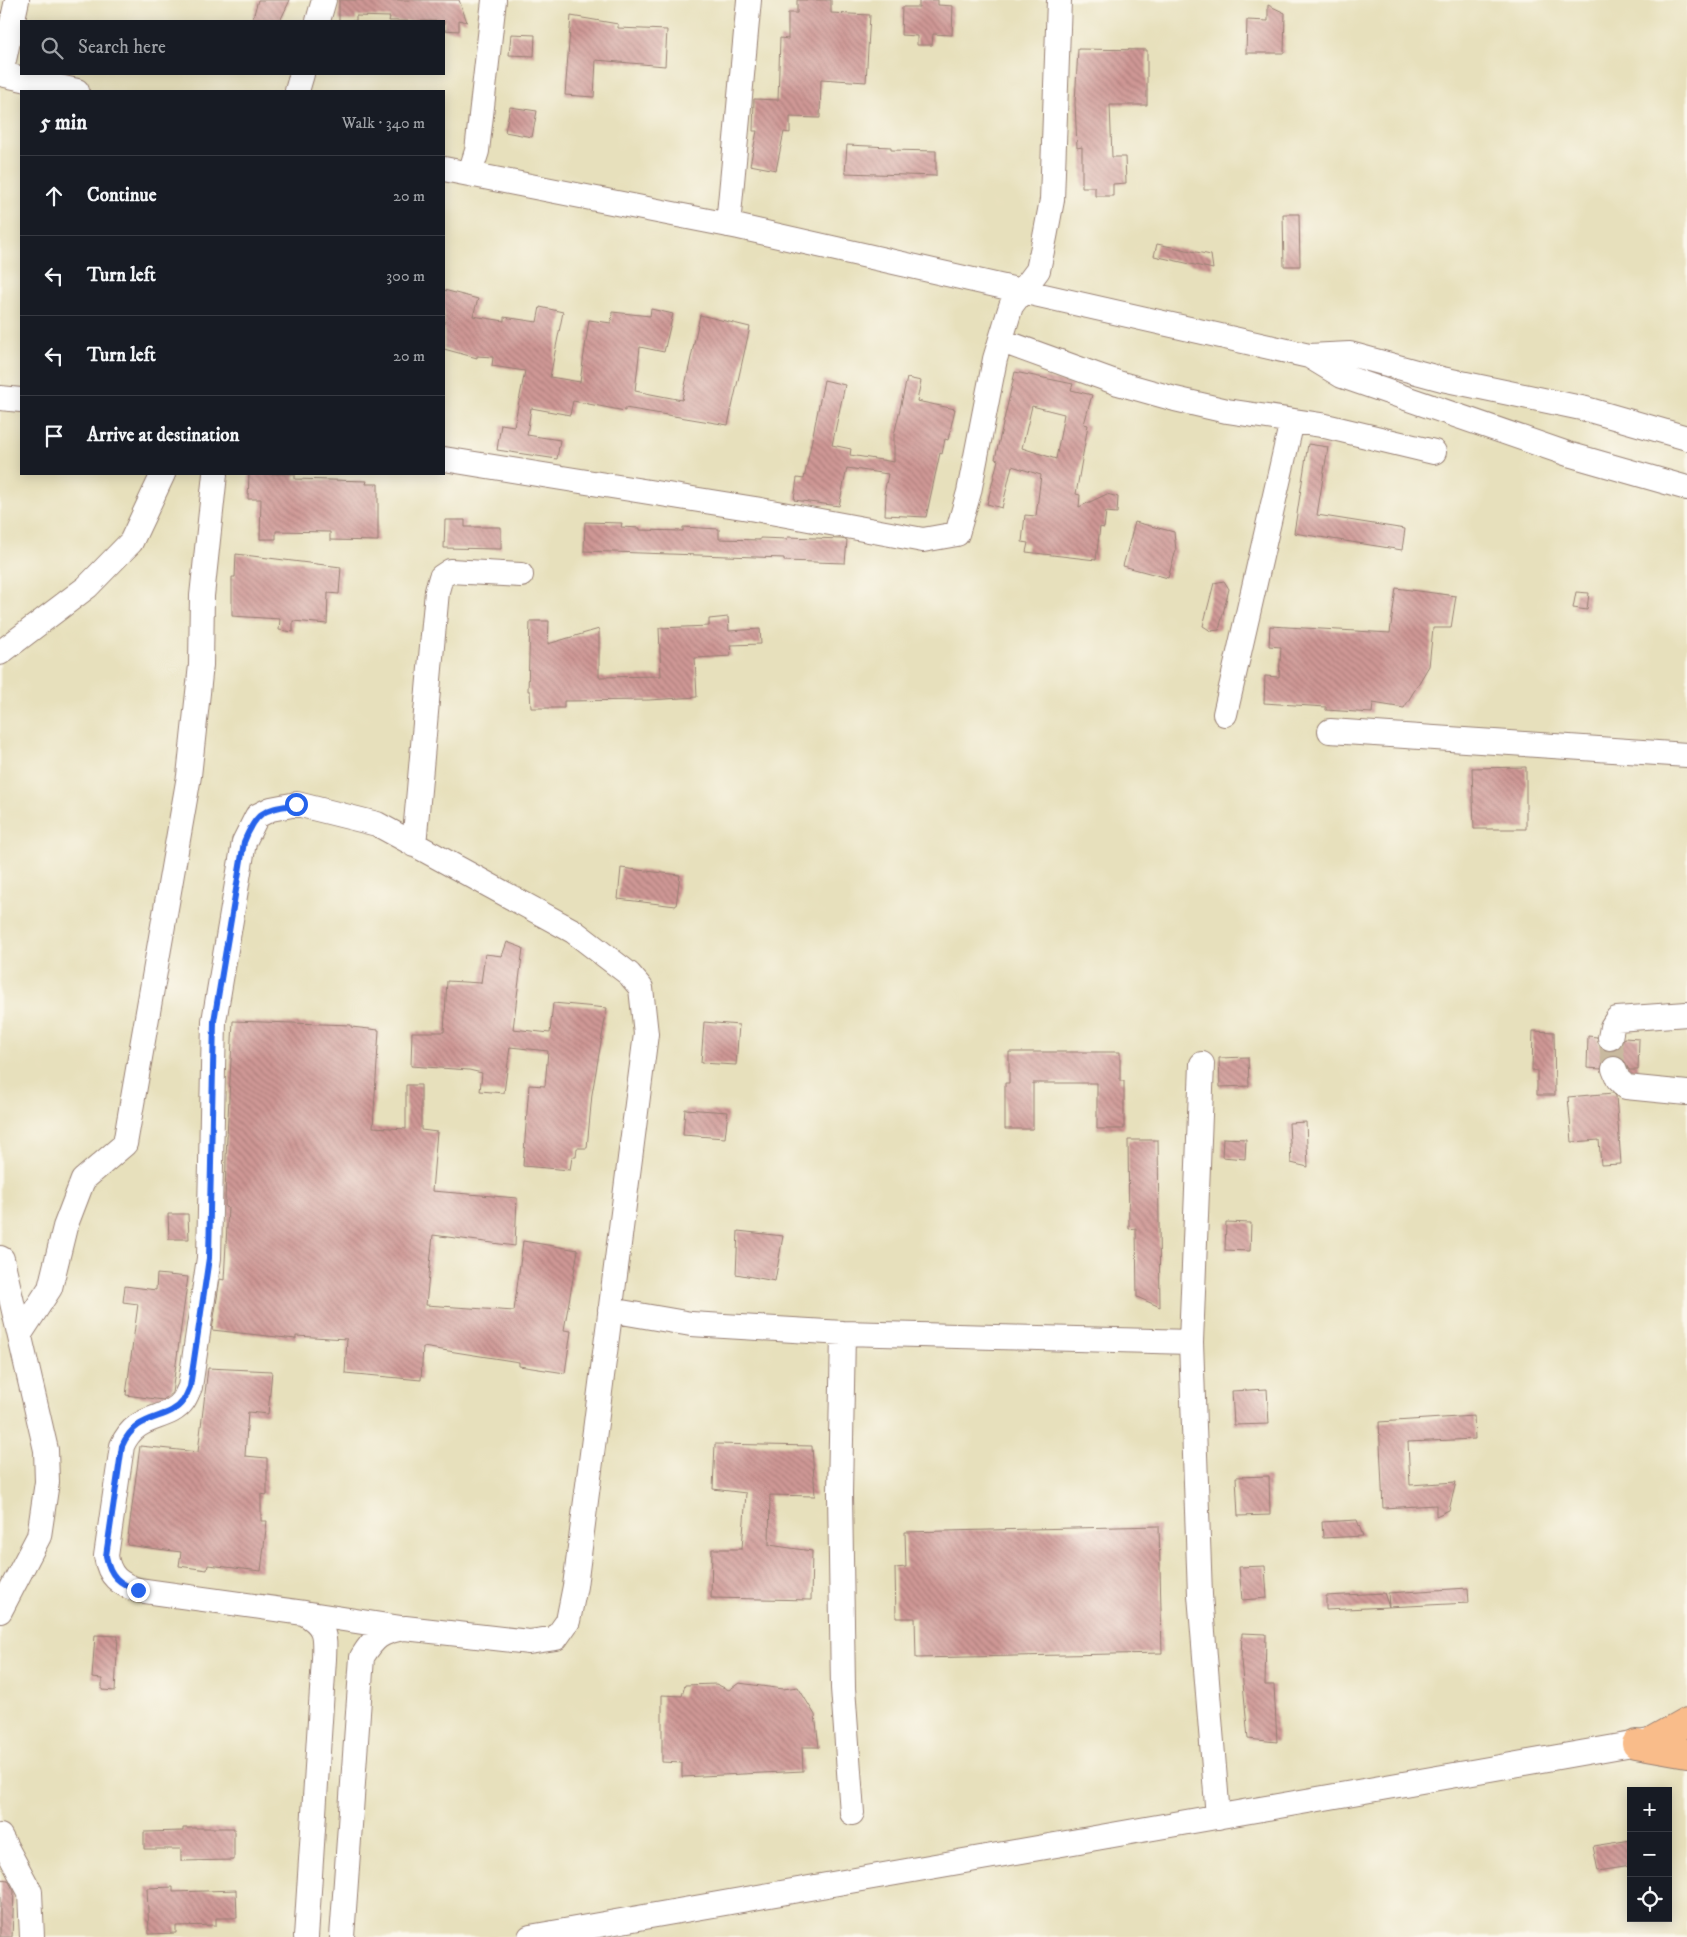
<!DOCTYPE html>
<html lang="en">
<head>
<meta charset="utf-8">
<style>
	:root { --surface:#171b24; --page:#20242c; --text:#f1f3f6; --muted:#9ea1a6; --line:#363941 }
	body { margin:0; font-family:"IM FELL DW Pica",serif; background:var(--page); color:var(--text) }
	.controls { position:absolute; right:15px; bottom:15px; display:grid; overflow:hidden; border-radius:0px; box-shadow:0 2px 12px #0003 }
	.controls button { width:45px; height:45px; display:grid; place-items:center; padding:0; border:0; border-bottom:1px solid var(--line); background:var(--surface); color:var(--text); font:25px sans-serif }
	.stop { position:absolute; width:15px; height:15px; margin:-11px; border:4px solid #2563eb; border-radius:50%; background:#fff }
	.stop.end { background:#2563eb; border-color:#fff; box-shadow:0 1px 5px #0008 }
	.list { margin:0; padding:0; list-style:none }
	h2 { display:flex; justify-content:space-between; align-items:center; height:65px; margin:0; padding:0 20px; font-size:21px }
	h2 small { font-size:16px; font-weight:400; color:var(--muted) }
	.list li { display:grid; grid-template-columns:32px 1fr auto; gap:15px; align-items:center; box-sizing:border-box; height:80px; padding:0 20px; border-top:1px solid var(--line) }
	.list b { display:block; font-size:19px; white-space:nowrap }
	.list em { font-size:16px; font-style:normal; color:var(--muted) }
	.icon { flex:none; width:28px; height:28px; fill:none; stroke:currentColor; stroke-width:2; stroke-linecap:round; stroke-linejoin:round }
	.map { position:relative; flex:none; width:1687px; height:1937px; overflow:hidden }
	.search { position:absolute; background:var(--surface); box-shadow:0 2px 12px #0003; left:20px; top:20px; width:425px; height:55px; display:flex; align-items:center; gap:12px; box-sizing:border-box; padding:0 18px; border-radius:0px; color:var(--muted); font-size:19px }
	.panel { position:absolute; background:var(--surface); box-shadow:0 2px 12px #0003; left:20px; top:90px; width:425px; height:385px; border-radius:0px }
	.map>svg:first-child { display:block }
	.building { fill:url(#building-back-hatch); fill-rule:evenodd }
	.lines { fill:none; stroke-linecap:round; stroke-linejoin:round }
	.minor-tunnel { stroke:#c8b99f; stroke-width:24; stroke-dasharray:24 12; stroke-linecap:butt }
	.minor-casing { stroke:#988074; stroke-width:26 }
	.major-casing { stroke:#988074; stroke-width:30 }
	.minor { stroke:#fff; stroke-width:24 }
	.major { stroke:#f9bc8a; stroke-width:28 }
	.route { stroke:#2563eb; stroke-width:6 }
</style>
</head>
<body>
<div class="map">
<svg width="1687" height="1937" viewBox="0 0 1687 1937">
	<defs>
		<pattern id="building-back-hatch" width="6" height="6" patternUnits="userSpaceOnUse" patternTransform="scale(1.25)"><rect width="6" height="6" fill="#cf9895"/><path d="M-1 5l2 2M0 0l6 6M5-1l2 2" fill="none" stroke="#aa7b7a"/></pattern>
	</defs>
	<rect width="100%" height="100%" fill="#fbf7ec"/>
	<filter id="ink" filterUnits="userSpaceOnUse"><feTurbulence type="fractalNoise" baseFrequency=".02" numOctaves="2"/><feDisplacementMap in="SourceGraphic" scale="10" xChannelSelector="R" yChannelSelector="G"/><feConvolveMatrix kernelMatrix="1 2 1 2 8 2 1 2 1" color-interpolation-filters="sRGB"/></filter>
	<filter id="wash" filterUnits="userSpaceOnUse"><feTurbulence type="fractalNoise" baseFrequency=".0096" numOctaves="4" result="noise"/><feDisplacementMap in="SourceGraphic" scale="20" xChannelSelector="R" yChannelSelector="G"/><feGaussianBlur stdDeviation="1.12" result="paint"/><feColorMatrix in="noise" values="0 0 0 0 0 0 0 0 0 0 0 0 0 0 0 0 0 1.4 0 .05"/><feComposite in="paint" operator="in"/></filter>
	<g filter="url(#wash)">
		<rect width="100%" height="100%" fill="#e7e0bc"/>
		<g id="blocks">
			<path class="building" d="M258,0H290L280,21H252Z
				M339,0H459L467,22L459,20V31L444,30V21H389L390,17L356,16V21H339Z
				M797,0H831V13L870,15L866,82L821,79L820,118L790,117V133L784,132L776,170L750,165L757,131H753L754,99L778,100L780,38L788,39V13H797Z
				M919,0H938V5L953,6L952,35L933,34L932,45H917V36L901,35L902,7H919Z
				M1268,5L1285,13L1284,53H1246L1247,20L1268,21Z
				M571,16L618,24V28L667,30L665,66L596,60L594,97L565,95Z
				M511,34L535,35L534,56L509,55Z
				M1078,49L1147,50V105H1110L1112,157H1125L1126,183L1113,184V196H1095V187H1082V147L1077,148L1075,103Z
				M510,107L537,111L532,137L505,132Z
				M847,145L891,147V150L936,151V176L845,173Z
				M1283,214H1299L1300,266H1284Z
				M1157,244L1211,255L1213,269L1154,256Z
				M444,290L478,299L473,316L504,321V317L537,322L540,307L563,312L550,377L580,382L589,320L611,323L612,312L650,316L651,309L673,314L664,352L640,347L635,391L682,400L700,315L750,327L728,425L625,408V411L573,401L570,415L531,408L527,435L560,440L557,459L497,450L501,424L514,426L525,371L492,366L493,357L477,356V358L444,349Z
				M1015,372L1073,384L1071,390L1092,395L1084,424L1088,425L1076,494L1080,495L1079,507L1107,494L1118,497L1117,513L1106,512L1104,528L1100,527L1096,560L1026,552L1028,543L1022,542L1025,515L1036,516L1041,475L1012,466L1002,508L987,504L998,460L995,459L997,450ZM1032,406L1064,414L1056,459L1022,448Z
				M907,378L921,381L917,401L955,409L948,440L945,439L942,454L940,453L926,517L885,515L886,494H884L888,474L847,468L839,506L794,500L797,478L804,479L824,380L845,385L832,445L851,449L850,455L894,462V435Z
				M1308,444L1328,447L1317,515L1405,529L1402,550L1294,533Z
				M249,474H295V479L367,481L366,484H378V541L330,540V532L276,531V539H260L261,499H248Z
				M445,520H465V527H501V549L444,548Z
				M585,522L622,523L621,527L640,528V530L683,531V527L719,529V539L760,540V538L787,539L788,537L841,539L847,540L845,563L784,561V558L584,551Z
				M1135,522L1174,532L1176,550L1168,578L1123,566Z
				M236,554L341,567L339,594L328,593L327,624L293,621V632L279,630L280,619L232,616V577H235Z
				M1224,581L1229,589L1219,630L1211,631L1203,626L1214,583Z
				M1396,588L1456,596L1451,628H1433L1429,666L1404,708L1373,703L1372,713L1326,710V707L1264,703L1265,676L1279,677L1281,647L1269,646L1270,626L1390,633Z
				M1576,592L1589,593L1587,610L1573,608Z
				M728,617L729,631L760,629L761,644L730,645L731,656L695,658L697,697L649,700L564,701V708H531L530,691H528L530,621H549L548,644L599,629V677L661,676L659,628L709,626V619Z
				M1526,767V829H1474L1472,768Z
				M621,868L680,875L676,906L618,899Z
				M507,942L523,948L513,1029L550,1033L553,1003L607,1008L592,1094L587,1148H577L576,1157H572L570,1170L523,1166L529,1085L545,1086L548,1051L510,1047L504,1093L480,1091L482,1073L469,1070L411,1066L412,1032H444L447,981L481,983L485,954L502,956Z
				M233,1021L351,1025V1027L379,1030L373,1127L406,1129V1085H421V1130L437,1132L432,1191L517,1198L515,1246L433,1235L426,1305L514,1311L523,1241L578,1250L564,1330L571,1331L565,1373L519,1366V1362L423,1347L421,1380L345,1373L347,1339L296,1336V1339L212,1330L220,1279L224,1280L228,1208L225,1207L226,1157Z
				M704,1022L739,1025L736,1065L701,1063Z
				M1533,1031L1554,1032L1555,1095H1537V1071L1532,1070Z
				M1588,1036L1597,1037L1601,1048L1608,1052L1620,1047L1624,1038L1639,1039L1638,1070H1629L1623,1059L1615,1055L1604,1060L1601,1069L1587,1068Z
				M1009,1052H1120V1081H1124V1129H1097V1083H1033V1129H1005V1083H1009Z
				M1248,1057L1249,1086L1220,1087L1219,1058Z
				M1613,1093L1616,1096L1621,1164L1601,1165L1599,1140L1572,1142L1568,1097Z
				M685,1109L728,1112L725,1138L683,1135Z
				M1306,1122L1308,1167L1291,1163L1289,1123Z
				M1223,1138L1246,1139L1245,1159L1222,1157Z
				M1128,1140H1158L1160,1307L1137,1297L1136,1228L1129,1229Z
				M168,1214H188L189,1239H169Z
				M1226,1222L1251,1223L1250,1251L1225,1250Z
				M738,1231L783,1236L775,1281L736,1274Z
				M157,1274L188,1277L172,1393L163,1400L126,1395L138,1304L123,1302L125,1286L156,1290Z
				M208,1368L272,1371L268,1414L248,1412L245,1456L267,1458V1495L261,1494V1521H267L261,1571L208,1565L207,1570L179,1566L181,1552L127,1545L140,1446L198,1452Z
				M1267,1389L1269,1424L1234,1425L1232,1391Z
				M1474,1416L1475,1439L1408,1442L1410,1485L1456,1482L1449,1510L1436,1516V1505L1383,1508L1379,1422Z
				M715,1444L812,1446L815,1496L770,1495L769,1545L812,1551L811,1600L711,1598L712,1549H742L746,1493L713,1489Z
				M1269,1476L1270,1515L1238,1516L1236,1477Z
				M1357,1520L1363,1536L1323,1538L1322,1522Z
				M1159,1526L1162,1653L916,1658L915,1618H896L895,1568L906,1567L905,1532Z
				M1265,1566L1267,1598L1242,1600L1239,1567Z
				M1468,1588L1469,1603L1326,1610V1596L1384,1593L1389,1607L1388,1593Z
				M1242,1633L1266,1634L1265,1685H1274L1277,1742L1248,1739L1241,1660Z
				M95,1635L118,1636L115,1691L102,1690V1679L92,1678Z
				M739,1683L783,1689L798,1687L815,1715L819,1747H802L803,1771L682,1777V1763L662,1762V1695L682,1696L685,1685L716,1684L729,1690Z
				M183,1828H234V1860L181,1861V1849H144V1832L183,1831Z
				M1631,1840V1866L1598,1871L1593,1846Z
				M0,1879L8,1880L14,1891L12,1937H0Z
				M173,1887V1892L236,1890L237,1918H216V1925L176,1926V1933L149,1934L147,1888Z"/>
		</g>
	</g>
	<g filter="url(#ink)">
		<use href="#blocks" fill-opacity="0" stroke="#988074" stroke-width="1"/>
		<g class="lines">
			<path class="minor-tunnel" d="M1610,1038L1614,1069"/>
			<g class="minor-casing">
				<path id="minor" d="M17,0L1,74L77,91
					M318,21L324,0
					M297,91L302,74
					M444,169L739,227L1309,356L1350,354L1442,379L1586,409L1687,438
					M470,173L477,151L494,0
					M728,225L749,0
					M1002,341L1118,383L1175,399L1227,411L1321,425L1434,452
					M1309,356L1342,376L1568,454L1687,488
					M0,398L21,400
					M444,459L755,509L923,540L957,534L969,492L995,359L1011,306L1038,270L1045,237L1052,200L1059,0
					M0,653L87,587L131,542L163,474
					M1225,714L1292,421
					M1330,731L1687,755
					M414,845L437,591L441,577L450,571L521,575
					M1610,1038L1612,1027L1617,1019L1687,1014
					M1202,1064L1191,1342L1200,1595L1218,1817
					M1614,1069L1618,1079L1626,1087L1687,1093
					M0,1258L2,1259L46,1450L47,1482L39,1536L0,1611
					M610,1310L691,1324L843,1333L1191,1342
					M843,1333L840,1493L843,1688L852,1813
					M20,1334L50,1288L65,1227L83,1180L125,1144L189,776L201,665L202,596L215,474
					M304,1613L401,1628
					M0,1836L30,1892L32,1937
					M306,1937L324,1659C325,1635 326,1626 304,1613L138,1590C119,1584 109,1576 106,1556L122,1446C136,1412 168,1422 183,1401C186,1397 188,1391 190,1387L209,1258L214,1021L244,842L257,816L271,809L297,804L377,824L573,931L629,974L641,988L646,1034L575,1586L568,1621L556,1638L529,1642L405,1628C381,1632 375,1636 362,1657L342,1937
					M530,1937L1655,1740"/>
			</g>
			<g class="major-casing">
				<path id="major" d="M1655,1740L1687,1722
					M1636,1744L1687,1753"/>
			</g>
			<use href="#minor" class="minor"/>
			<use href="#major" class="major"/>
		</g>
	</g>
	<g class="lines" filter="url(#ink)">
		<path class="route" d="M138,1590C119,1584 110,1576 106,1556L122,1446C137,1411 168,1422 183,1401C186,1397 188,1391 190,1387L209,1258L214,1021L244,842C257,810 264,810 296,804"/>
	</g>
</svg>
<div class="controls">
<button>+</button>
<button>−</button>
<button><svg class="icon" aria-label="locate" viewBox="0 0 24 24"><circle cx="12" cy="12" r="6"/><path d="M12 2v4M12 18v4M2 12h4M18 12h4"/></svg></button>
</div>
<div class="stop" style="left:296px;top:804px"></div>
<div class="stop end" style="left:138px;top:1590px"></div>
<div class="search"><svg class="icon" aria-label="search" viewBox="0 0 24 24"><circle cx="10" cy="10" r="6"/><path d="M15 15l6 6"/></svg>Search here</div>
<section class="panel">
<h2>5 min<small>Walk · 340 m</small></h2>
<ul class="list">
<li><svg class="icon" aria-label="ahead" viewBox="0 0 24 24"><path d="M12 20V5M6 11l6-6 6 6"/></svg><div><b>Continue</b></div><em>20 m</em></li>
<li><svg class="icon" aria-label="left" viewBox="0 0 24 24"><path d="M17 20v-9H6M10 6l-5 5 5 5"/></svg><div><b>Turn left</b></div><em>300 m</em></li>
<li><svg class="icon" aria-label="left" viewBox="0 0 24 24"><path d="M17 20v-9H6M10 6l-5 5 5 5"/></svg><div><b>Turn left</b></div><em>20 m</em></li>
<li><svg class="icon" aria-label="arrive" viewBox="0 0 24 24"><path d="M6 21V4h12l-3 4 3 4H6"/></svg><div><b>Arrive at destination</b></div></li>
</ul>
</section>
</div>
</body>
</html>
